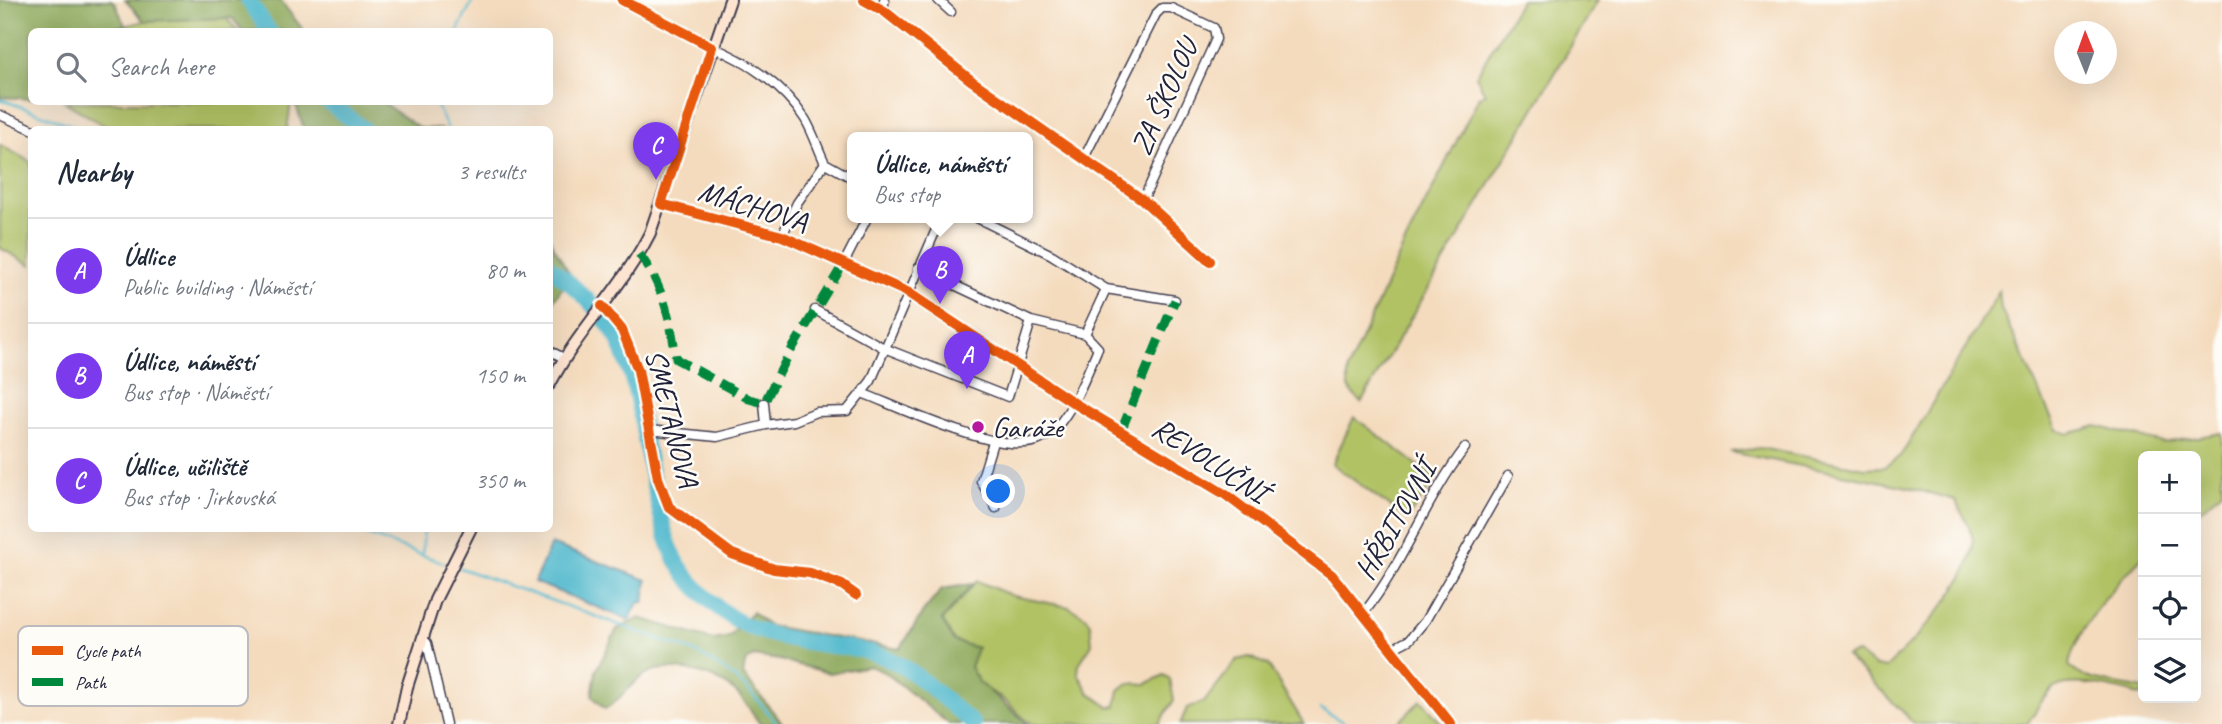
<!DOCTYPE html>
<html lang="en">
<head>
<meta charset="utf-8">
<style>
	:root { --surface:#fff; --page:#f2f2f3; --text:#1f2937; --muted:#747a83; --line:#e0e1e3; --accent:#7c3aed }
	body { margin:0; font-family:Caveat,sans-serif; background:var(--page); color:var(--text) }
	.controls { position:absolute; right:21px; bottom:21px; display:grid; overflow:hidden; border-radius:10px; box-shadow:0 7px 28px #0002 }
	.controls button { width:63px; height:63px; display:grid; place-items:center; padding:0; border:0; border-bottom:2px solid var(--line); background:var(--surface); color:var(--text); font:35px sans-serif }
	.compass { position:absolute; left:2054px; top:21px; width:63px; height:63px; border-radius:50%; background:var(--surface); box-shadow:0 7px 28px #0002; rotate:359deg }
	.you { position:absolute; left:999px; top:492px; width:24px; height:24px; margin:-18px; border:5px solid #fff; border-radius:50%; background:#1a73e8; box-shadow:0 0 0 10px #1a73e833 }
	.badge { display:grid; place-items:center; width:46px; height:46px; border-radius:50%; background:var(--accent); color:#fff; font-size:23px; font-weight:700 }
	.pin { position:absolute; translate:-50% -58px; filter:drop-shadow(0 2px 4px #0008) }
	.pin::after { content:''; position:absolute; top:37px; width:24px; height:21px; background:inherit; clip-path:polygon(0 0,100% 0,50% 100%) }
	.popup { position:absolute; left:847px; top:132px; width:186px; height:91px; box-sizing:border-box; display:grid; place-content:center; border-radius:10px; background:var(--surface); filter:drop-shadow(0 2px 5px #0005); font-size:23px; white-space:nowrap; color:var(--muted) }
	.popup b { font-size:26px; color:var(--text) }
	.popup::after { content:''; position:absolute; left:50%; top:100%; margin-left:-14px; border:14px solid transparent; border-top-color:var(--surface) }
	.list { margin:0; padding:0; list-style:none }
	h2 { display:flex; justify-content:space-between; align-items:center; height:91px; margin:0; padding:0 28px; font-size:30px }
	h2 small { font-size:23px; font-weight:400; color:var(--muted) }
	.list li { display:grid; grid-template-columns:46px 1fr auto; gap:21px; align-items:center; box-sizing:border-box; height:105px; padding:0 28px; border-top:2px solid var(--line) }
	.list b { display:block; font-size:26px; white-space:nowrap }
	.list p { margin:0; font-size:23px; white-space:nowrap; color:var(--muted) }
	.list em { font-size:23px; font-style:normal; color:var(--muted) }
	.icon { flex:none; width:38px; height:38px; fill:none; stroke:currentColor; stroke-width:2; stroke-linecap:round; stroke-linejoin:round }
	.map { position:relative; flex:none; width:2222px; height:724px; overflow:hidden }
	.search { position:absolute; background:var(--surface); box-shadow:0 7px 28px #0002; left:28px; top:28px; width:525px; height:77px; display:flex; align-items:center; gap:18px; box-sizing:border-box; padding:0 24px; border-radius:10px; color:var(--muted); font-size:26px }
	.panel { position:absolute; background:var(--surface); box-shadow:0 7px 28px #0002; left:28px; top:126px; width:525px; height:406px; border-radius:10px }
	.map>svg:first-child { display:block }
	.green { fill:#b1c265; stroke:#6a7250; stroke-width:2 }
	.forest { fill:#8ca85a; stroke:#57654a; stroke-width:2 }
	.water { fill:#4eb7cc; stroke:#386c84; stroke-width:2 }
	.lines { fill:none; stroke-linecap:round; stroke-linejoin:round }
	.stream { stroke:#4eb7cc; stroke-width:2.5 }
	.river { stroke:#4eb7cc; stroke-width:16 }
	.street-casing { stroke:#423e4f; stroke-width:11 }
	.secondary-casing { stroke:#423e4f; stroke-width:14 }
	.street { stroke:#fff; stroke-width:8 }
	.secondary { stroke:#fde4d1; stroke-width:10 }
	.quiet { stroke:#00873e; stroke-width:9; stroke-dasharray:18 9; stroke-linecap:butt }
	.cycleway-casing { stroke:#fdfcf7; stroke-width:15 }
	.cycleway { stroke:#e8590c; stroke-width:10 }
	.poi-dot { fill:#b5179e; stroke:#fdfcf7; stroke-width:2.5 }
	.labels { text-anchor:middle; dominant-baseline:central; stroke-width:5; stroke-linejoin:round; paint-order:stroke }
	.street-label { font-size:30px; fill:#22223b; stroke:#fdfcf7 }
	.poi-label { font-size:30px; fill:#22223b; stroke:#fdfcf7; text-anchor:start }
	.key { fill:#fdfcf7; stroke:#bbbbbf; stroke-width:2 }
	.key-label { font-size:19px; fill:#22223b }
</style>
</head>
<body>
<div class="map">
<svg width="2222" height="724" viewBox="0 0 2222 724">
	<rect width="100%" height="100%" fill="#fdfcf7"/>
	<filter id="ink" filterUnits="userSpaceOnUse"><feTurbulence type="fractalNoise" baseFrequency=".0143" numOctaves="2"/><feDisplacementMap in="SourceGraphic" scale="14" xChannelSelector="R" yChannelSelector="G"/><feConvolveMatrix kernelMatrix="1 2 1 2 8 2 1 2 1" color-interpolation-filters="sRGB"/></filter>
	<filter id="wash" filterUnits="userSpaceOnUse"><feTurbulence type="fractalNoise" baseFrequency=".00686" numOctaves="4" result="noise"/><feDisplacementMap in="SourceGraphic" scale="28" xChannelSelector="R" yChannelSelector="G"/><feGaussianBlur stdDeviation="1.57" result="paint"/><feColorMatrix in="noise" values="0 0 0 0 0 0 0 0 0 0 0 0 0 0 0 0 0 1.4 0 .05"/><feComposite in="paint" operator="in"/></filter>
	<g filter="url(#wash)">
		<rect width="100%" height="100%" fill="#f4dbbe"/>
		<path class="green" d="M1521,0H1598L1361,403L1348,388V369L1403,247L1479,97L1485,94L1476,76Z
			M200,18H226L238,31L102,32L144,21Z
			M65,102H291L287,130L110,129Z
			M0,145L31,162V265L0,248Z
			M1999,291L2001,309L2057,430L2069,434L2096,426L2163,443L2222,433V491L2196,514V456H2143V556C2118,582 2076,629 2069,665C2079,682 2123,684 2143,689V696C2122,690 2067,674 2050,691C2041,700 2034,714 2027,724H1915L1846,656L1857,653L1875,666L1886,668C1912,643 1977,577 1973,540C1971,526 1961,512 1955,500L1903,486L1730,452L1760,448L1865,468L1884,467L1900,456L1907,446Z
			M1354,417L1436,479L1407,519L1332,464Z
			M977,581L1013,596L1069,607L1085,616L1090,624L1092,644L1079,664L1078,673L1089,693L1109,707L1116,706L1119,690L1128,683L1146,684L1164,675L1170,679L1174,700L1159,724H1033C1020,717 1017,711 1007,702C989,688 982,692 970,667L977,648L954,641L942,620Z
			M1249,657L1268,665L1304,724H1180L1187,708L1204,702L1237,660Z
			M1421,700L1442,724H1397Z"/>
		<path class="forest" d="M0,0H111L115,3L125,25L102,31L32,32L31,99L0,97Z
			M125,0H280L304,31H243L232,18L144,21Z
			M295,102H382L419,128L443,129H304Z
			M550,240L571,276L550,305Z
			M973,584L942,620L954,641L977,648L970,667L979,682L1028,724H949L886,673L870,666L829,673L780,660L753,656L745,663L743,675L783,724H760C752,713 744,698 733,690C713,673 669,662 646,674C631,682 621,700 605,709L592,696L596,671L617,629L640,618L713,640L729,637L752,612L769,626L900,649L923,612L942,589Z"/>
		<path class="water" d="M551,544L647,580L644,602L638,603L629,620L534,582Z"/>
		<g class="lines">
			<path class="stream" d="M457,32L473,0
				M0,99L85,130
				M435,102L448,130
				M349,528L422,555
				M424,528L422,555L444,563
				M460,568L693,651C735,674 748,687 777,724
				M1321,709L1346,724"/>
			<path class="river" d="M248,0L270,32
				M328,102L365,130
				M550,267C574,285 604,313 618,340C640,386 644,445 656,495C662,522 668,552 685,574C730,630 765,636 832,646C852,648 871,651 889,659C912,668 953,707 973,724"/>
		</g>
	</g>
	<g filter="url(#ink)">
		<g class="lines">
			<g class="street-casing">
				<path id="street" d="M864,0L884,11L972,81L1143,200L1210,261
					M938,0L951,12
					M884,11V0
					M712,47C747,61 784,86 805,119C813,132 818,149 825,163
					M0,115L34,130
					M1083,160L1156,14L1162,8H1171L1214,28L1216,39L1143,200
					M825,163L852,178
					M977,218L1052,255L1106,289L1175,300
					M782,236L797,203L825,163
					M844,263L867,218
					M602,306L622,330L638,370L658,478L669,507L732,554L774,569L810,573L842,585L856,595
					M815,310L884,348L1008,397L1031,321L918,268
					M1031,321L1085,334
					M550,351L564,358
					M862,393C903,409 995,454 1037,441C1067,431 1086,375 1098,348L1085,334L1106,289
					M764,403L766,425L794,421L816,412L847,411L871,381L941,218
					M649,430L717,437L766,425
					M993,442L981,481L996,508
					M1363,614C1404,563 1425,500 1465,448
					M422,638L427,643L446,724
					M1390,650L1409,640L1425,621L1508,476"/>
			</g>
			<g class="secondary-casing">
				<path id="secondary" d="M622,0L712,47
					M661,204L782,236L907,292L1074,403L1226,495L1332,575L1451,724
					M550,384C578,330 623,287 650,233L730,0
					M399,724L407,687L435,600L471,528"/>
			</g>
			<use href="#street" class="street"/>
			<use href="#secondary" class="secondary"/>
			<path class="quiet" d="M639,254C663,285 671,320 676,359L749,399L764,403L789,354L844,263
				M1121,431L1175,300"/>
			<g class="cycleway-casing">
				<path id="cycleway" d="M622,0L712,47L661,204L782,236L907,292L1074,403L1226,495L1332,575L1451,724
					M864,0L884,11L972,81L1143,200L1210,261
					M602,306L622,330L638,370L658,478L669,507L732,554L774,569L810,573L842,585L856,595"/>
			</g>
			<use href="#cycleway" class="cycleway"/>
		</g>
	</g>
	<circle class="poi-dot" cx="978" cy="427" r="7"/>
	<g class="labels">
		<g class="street-label">
			<text transform="translate(1164 97) rotate(-66)">ZA ŠKOLOU</text>
			<text transform="translate(753 206) rotate(17)">MÁCHOVA</text>
			<text transform="translate(672 418) rotate(76)">SMETANOVA</text>
			<text transform="translate(1210 460) rotate(33)">REVOLUČNÍ</text>
			<text transform="translate(1395 520) rotate(-60)">HŘBITOVNÍ</text>
		</g>
		<g class="poi-label">
			<text x="992" y="427">Garáže</text>
		</g>
	</g>
	<rect x="18" y="626" width="230" height="80" rx="10" class="key"/>
	<rect x="32" y="646" width="31" height="9" fill="#e8590c"/>
	<rect x="32" y="678" width="31" height="8" fill="#00873e"/>
	<g class="key-label">
		<text x="75" y="657">Cycle path</text>
		<text x="75" y="689">Path</text>
	</g>
</svg>
<div class="controls">
<button>+</button>
<button>−</button>
<button><svg class="icon" aria-label="locate" viewBox="0 0 24 24"><circle cx="12" cy="12" r="6"/><path d="M12 2v4M12 18v4M2 12h4M18 12h4"/></svg></button>
<button><svg class="icon" aria-label="layers" viewBox="0 0 24 24"><path d="M12 4l9 5-9 5-9-5zM3 14l9 5 9-5"/></svg></button>
</div>
<svg class="compass" viewBox="-18 -18 36 36"><path d="M0-13l5 13h-10z" fill="#e53935"/><path d="M0 13l5-13h-10z" fill="#747a83"/></svg>
<div class="you"></div>
<div class="pin badge" style="left:967px;top:389px">A</div>
<div class="pin badge" style="left:940px;top:304px">B</div>
<div class="popup"><b>Údlice, náměstí</b>Bus stop</div>
<div class="pin badge" style="left:656px;top:180px">C</div>
<div class="search"><svg class="icon" aria-label="search" viewBox="0 0 24 24"><circle cx="10" cy="10" r="6"/><path d="M15 15l6 6"/></svg>Search here</div>
<section class="panel">
<h2>Nearby<small>3 results</small></h2>
<ul class="list">
<li><span class="badge">A</span><div><b>Údlice</b><p>Public building · Náměstí</p></div><em>80 m</em></li>
<li><span class="badge">B</span><div><b>Údlice, náměstí</b><p>Bus stop · Náměstí</p></div><em>150 m</em></li>
<li><span class="badge">C</span><div><b>Údlice, učiliště</b><p>Bus stop · Jirkovská</p></div><em>350 m</em></li>
</ul>
</section>
</div>
</body>
</html>
